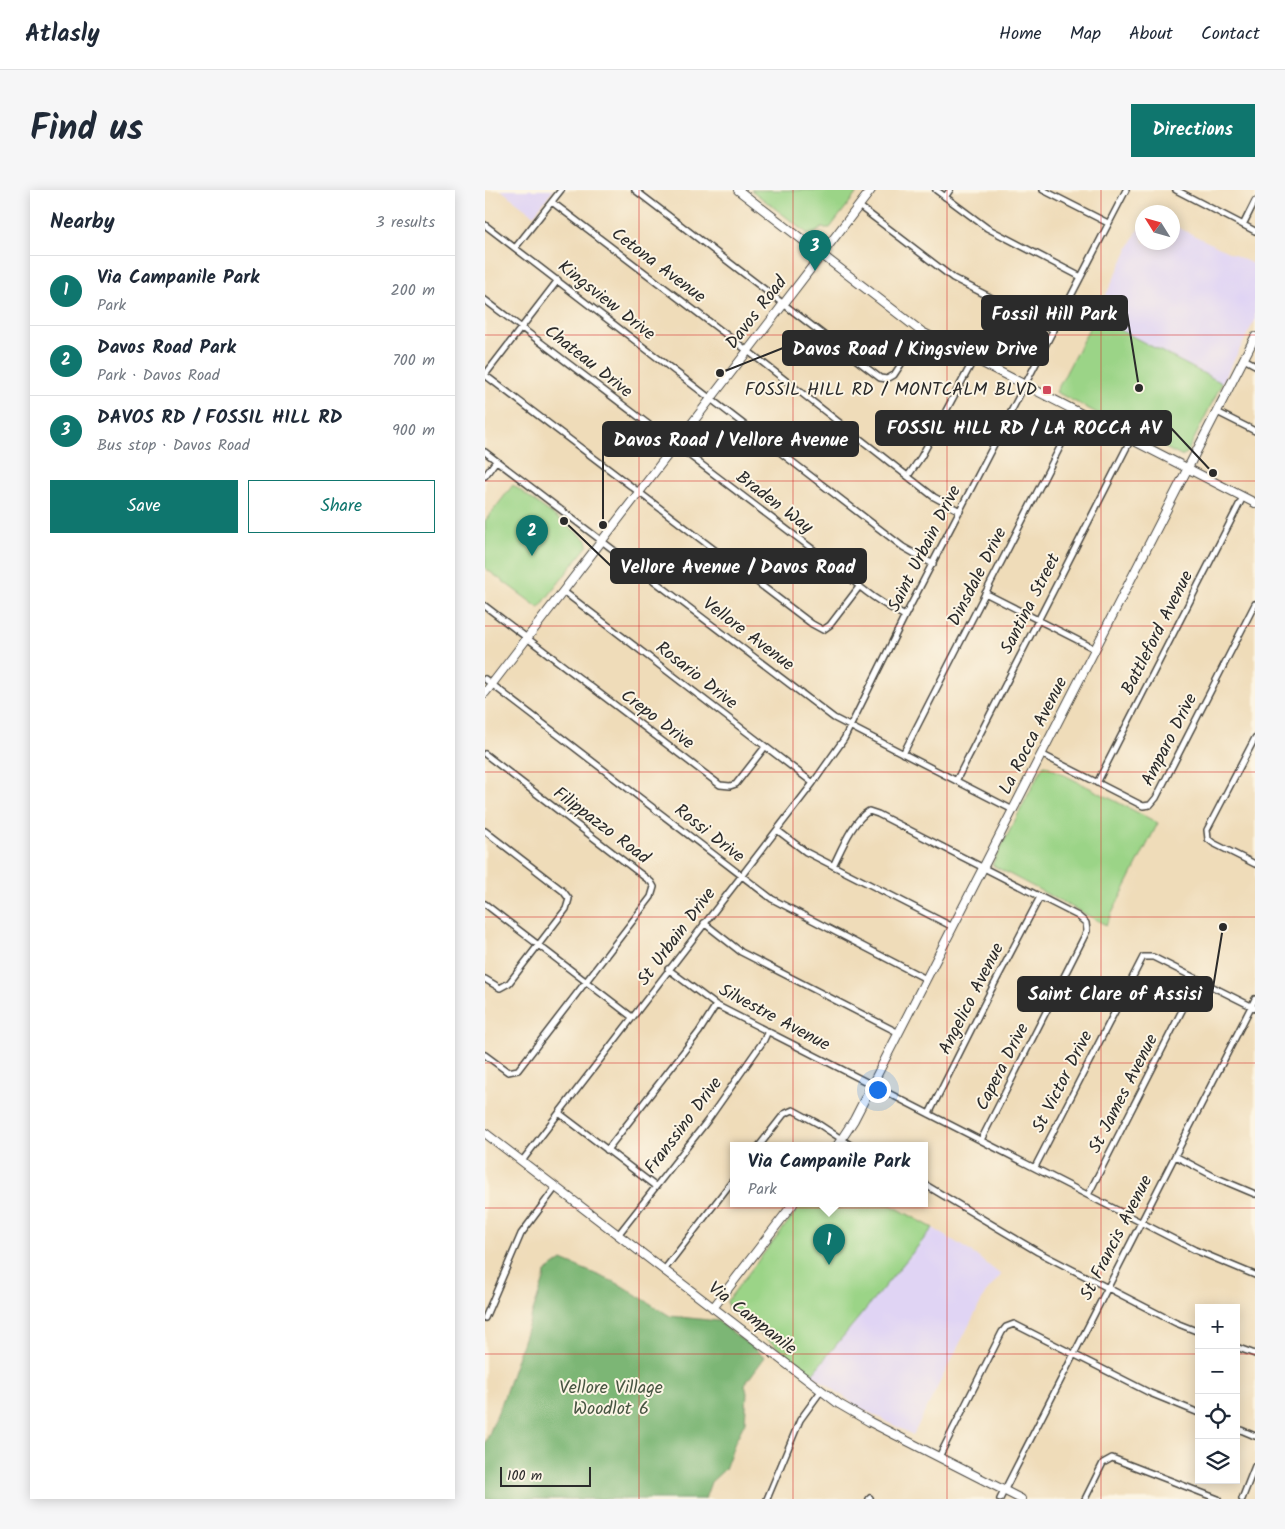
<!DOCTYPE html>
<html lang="en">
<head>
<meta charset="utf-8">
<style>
	:root { --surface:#fff; --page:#f6f6f7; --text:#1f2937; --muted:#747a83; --line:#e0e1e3; --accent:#0f766e }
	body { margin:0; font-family:Kalam,sans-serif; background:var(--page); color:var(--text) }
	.controls { position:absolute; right:15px; bottom:15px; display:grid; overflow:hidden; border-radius:0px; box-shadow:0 2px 12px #0003 }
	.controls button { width:45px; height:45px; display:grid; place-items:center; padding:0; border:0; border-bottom:1px solid var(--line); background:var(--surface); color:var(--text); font:25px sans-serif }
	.compass { position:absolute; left:650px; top:15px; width:45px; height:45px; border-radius:50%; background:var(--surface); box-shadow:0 2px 12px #0003; rotate:307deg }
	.scale { position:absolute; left:15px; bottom:12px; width:91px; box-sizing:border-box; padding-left:5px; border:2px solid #2b2b2b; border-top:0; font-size:14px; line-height:18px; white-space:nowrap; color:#2b2b2b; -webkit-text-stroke:4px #fcf5e5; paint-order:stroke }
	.you { position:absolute; left:392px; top:899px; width:18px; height:18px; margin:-12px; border:4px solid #fff; border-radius:50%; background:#1a73e8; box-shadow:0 0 0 8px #1a73e833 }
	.badge { display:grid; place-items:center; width:32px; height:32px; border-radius:50%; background:var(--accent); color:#fff; font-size:16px; font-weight:700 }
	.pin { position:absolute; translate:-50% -41px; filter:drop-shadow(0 1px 2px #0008) }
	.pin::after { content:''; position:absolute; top:26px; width:18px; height:15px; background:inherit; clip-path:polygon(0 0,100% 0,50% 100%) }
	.popup { position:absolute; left:245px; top:952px; width:198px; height:65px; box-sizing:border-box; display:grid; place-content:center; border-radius:0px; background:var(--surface); filter:drop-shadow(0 1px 4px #0005); font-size:16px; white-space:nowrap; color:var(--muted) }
	.popup b { font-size:19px; color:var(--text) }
	.popup::after { content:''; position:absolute; left:50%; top:100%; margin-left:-10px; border:10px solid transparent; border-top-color:var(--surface) }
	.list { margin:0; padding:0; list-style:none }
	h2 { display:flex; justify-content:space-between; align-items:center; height:65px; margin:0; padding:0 20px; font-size:21px }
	h2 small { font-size:16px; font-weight:400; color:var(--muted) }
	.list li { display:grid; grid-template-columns:32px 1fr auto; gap:15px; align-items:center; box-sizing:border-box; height:70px; padding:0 20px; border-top:1px solid var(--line) }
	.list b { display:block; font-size:19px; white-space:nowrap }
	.list p { margin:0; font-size:16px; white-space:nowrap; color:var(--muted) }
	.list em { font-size:16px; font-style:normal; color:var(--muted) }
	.actions { display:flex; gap:10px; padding:15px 20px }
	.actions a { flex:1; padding:11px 0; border:1px solid var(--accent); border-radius:0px; text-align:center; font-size:18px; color:var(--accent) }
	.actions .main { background:var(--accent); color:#fff }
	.icon { flex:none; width:28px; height:28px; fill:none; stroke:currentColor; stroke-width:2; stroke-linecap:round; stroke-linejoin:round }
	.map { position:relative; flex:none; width:770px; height:1309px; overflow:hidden; border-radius:0px }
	header { display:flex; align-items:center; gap:30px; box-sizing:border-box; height:70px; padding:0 25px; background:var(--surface); border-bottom:1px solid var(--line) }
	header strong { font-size:24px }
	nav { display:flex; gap:28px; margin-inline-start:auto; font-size:18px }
	.intro { display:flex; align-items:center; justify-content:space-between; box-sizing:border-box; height:120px; padding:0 30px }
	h1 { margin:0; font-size:35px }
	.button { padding:12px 22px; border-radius:0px; background:var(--accent); color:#fff; font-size:18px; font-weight:700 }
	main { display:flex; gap:30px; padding:0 30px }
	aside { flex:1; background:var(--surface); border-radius:0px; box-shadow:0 2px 12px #0003 }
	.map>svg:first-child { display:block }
	.built { fill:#e0d4f4 }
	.green { fill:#9bd487; stroke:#638059 }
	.forest { fill:#7cb674; stroke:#547050 }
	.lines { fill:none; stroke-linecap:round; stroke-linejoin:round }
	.street-casing { stroke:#484640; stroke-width:8 }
	.secondary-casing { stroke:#484640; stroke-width:10 }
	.street { stroke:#fff; stroke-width:5 }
	.secondary { stroke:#fff; stroke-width:8 }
	.grid { fill:none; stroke:#d62828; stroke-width:1; stroke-opacity:0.55 }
	.poi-dot { fill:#d1495b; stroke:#fcf5e5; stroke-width:2 }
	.labels { text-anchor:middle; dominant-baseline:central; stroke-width:4; stroke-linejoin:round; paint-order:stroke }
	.street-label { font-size:18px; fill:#2b2b2b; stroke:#fcf5e5 }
	.poi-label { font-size:18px; fill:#2b2b2b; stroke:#fcf5e5; text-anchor:end }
	.park-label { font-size:18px; fill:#475542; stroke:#fcf5e5 }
	.leader { fill:none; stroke:#2b2b2b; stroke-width:2 }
	.callout-dot { fill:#2b2b2b; stroke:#fcf5e5; stroke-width:2 }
	.callout { fill:#2b2b2b; stroke:#2b2b2b; stroke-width:2 }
	.callout-label { font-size:19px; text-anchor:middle; font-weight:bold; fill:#fff }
</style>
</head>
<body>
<header>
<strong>Atlasly</strong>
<nav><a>Home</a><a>Map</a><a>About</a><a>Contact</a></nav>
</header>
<div class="intro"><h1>Find us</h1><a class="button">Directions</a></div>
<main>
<aside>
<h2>Nearby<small>3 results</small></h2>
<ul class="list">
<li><span class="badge">1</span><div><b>Via Campanile Park</b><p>Park</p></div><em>200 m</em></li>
<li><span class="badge">2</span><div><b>Davos Road Park</b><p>Park · Davos Road</p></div><em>700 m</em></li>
<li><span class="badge">3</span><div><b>DAVOS RD / FOSSIL HILL RD</b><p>Bus stop · Davos Road</p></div><em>900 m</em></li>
</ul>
<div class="actions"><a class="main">Save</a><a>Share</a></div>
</aside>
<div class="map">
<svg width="770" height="1309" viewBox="0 0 770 1309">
	<rect width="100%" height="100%" fill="#fcf5e5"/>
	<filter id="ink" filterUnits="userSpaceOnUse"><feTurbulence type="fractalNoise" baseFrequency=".02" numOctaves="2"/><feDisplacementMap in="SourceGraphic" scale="10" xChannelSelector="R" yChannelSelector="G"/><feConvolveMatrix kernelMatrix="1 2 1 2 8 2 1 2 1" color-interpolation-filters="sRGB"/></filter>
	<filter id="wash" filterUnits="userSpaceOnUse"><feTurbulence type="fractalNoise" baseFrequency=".0096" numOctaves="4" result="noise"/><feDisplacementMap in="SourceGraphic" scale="20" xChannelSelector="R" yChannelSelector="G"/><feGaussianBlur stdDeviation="1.12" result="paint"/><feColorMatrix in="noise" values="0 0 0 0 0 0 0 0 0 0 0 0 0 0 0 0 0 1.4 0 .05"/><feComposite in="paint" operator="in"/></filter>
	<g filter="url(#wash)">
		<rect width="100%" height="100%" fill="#efdcb9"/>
		<path class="built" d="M16,0H68L49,25Z
			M657,31L658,52H688V35L770,75V130L737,193L610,127Z
			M448,1038L485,1061L516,1085L500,1104L428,1245L372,1216L327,1184Z"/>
		<path class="green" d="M266,0H374L345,38H337L326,46Z
			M610,127L737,193L702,263L696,266L571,202Z
			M28,295L102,350L103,355L54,418L0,378V331Z
			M560,575L673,633L621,735L507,675L558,576Z
			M317,1014H404L448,1038L327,1184L243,1119L242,1111Z"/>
		<path class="forest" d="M77,1070L134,1094L185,1126L233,1131L280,1167L260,1194L262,1203L260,1232L250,1252L240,1279L226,1292L220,1309H0V1254L19,1207L59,1089L60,1082Z"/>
	</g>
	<g filter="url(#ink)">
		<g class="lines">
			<g class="street-casing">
				<path id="street" d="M150,0L395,188L402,189L409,185L437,142
					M451,0L502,38L596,87
					M558,0L623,33
					M691,0L770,41
					M460,7L465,0
					M67,12L272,168L449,307L475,321
					M374,16L468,88L569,140
					M0,35L418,357L448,374
					M758,35L770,11
					M30,58L76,0
					M73,90L0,185L327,434L338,440L345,435L374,397
					M0,110L363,386C380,403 399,415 420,426
					M759,169L770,175
					M732,222L770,241
					M0,262L349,528L528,620
					M0,286L11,271
					M423,286L436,267L489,169
					M78,401L328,593
					M500,403L610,459
					M0,416L235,595L245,596L251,594L280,557
					M0,489L287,709L441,789
					M770,548L722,640L723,649L728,653L770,674
					M0,564L166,692L169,697L166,707L33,880L23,882L0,865
					M418,564L593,222
					M556,564L658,616L665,615L671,608L770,414
					M471,591L646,249
					M612,593L758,307
					M292,640L321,662L468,737
					M0,641L78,701L84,709L81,719L24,793L15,798L0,789
					M348,676C356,660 368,630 384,621L393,624L593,726L601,733L602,741L599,747L496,950
					M0,714L147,827
					M219,733L256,762L414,843
					M183,779L231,815L710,1060L770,1085
					M74,923L170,996
					M444,924L502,808L555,707
					M274,956L299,924L308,920L332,933L367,956
					M122,960L214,842L231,815
					M690,966L732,988L770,1004
					M37,971L328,593L359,549L420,426L641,0
					M550,977L658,767H668L770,818
					M439,994L553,1062L691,1133L714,1142
					M603,1005L713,789
					M133,1045L223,930L279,850L283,841
					M179,1080L249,989
					M0,1128L36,1044L71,997
					M751,1157L770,1164
					M751,1238L770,1246
					M454,1267L517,1142L521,1137L529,1134L665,1203L714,1223
					M282,1309L315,1230L336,1201
					M384,1309L385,1308
					M515,1309L770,809
					M600,1309L618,1273L627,1268L733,1309
					M757,1309L770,1276"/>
			</g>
			<g class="secondary-casing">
				<path id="secondary" d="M253,0L437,142L770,313
					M0,503L386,0
					M0,943L354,1214L385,1232L536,1309
					M352,956L369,930L770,147
					M228,1118L308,1014"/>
			</g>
			<use href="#street" class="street"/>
			<use href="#secondary" class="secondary"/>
		</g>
	</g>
	<path class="grid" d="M154,0V1309M308,0V1309M462,0V1309M616,0V1309M0,145H770M0,291H770M0,436H770M0,582H770M0,727H770M0,873H770M0,1018H770M0,1164H714M751,1164H770"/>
	<rect class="poi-dot" x="557" y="195" width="10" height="10" rx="2.5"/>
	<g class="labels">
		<g class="street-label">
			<text transform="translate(173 76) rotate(37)">Cetona Avenue</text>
			<text transform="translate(121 111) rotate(38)">Kingsview Drive</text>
			<text transform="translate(272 123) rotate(-52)">Davos Road</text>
			<text transform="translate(103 172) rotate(38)">Chateau Drive</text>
			<text transform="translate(289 313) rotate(37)">Braden Way</text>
			<text transform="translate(440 359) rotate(-63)">Saint Urbain Drive</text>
			<text transform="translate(493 387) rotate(-63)">Dinsdale Drive</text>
			<text transform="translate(546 414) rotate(-63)">Santina Street</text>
			<text transform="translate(673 443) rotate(-63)">Battleford Avenue</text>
			<text transform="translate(263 445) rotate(37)">Vellore Avenue</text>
			<text transform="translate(211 486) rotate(38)">Rosario Drive</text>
			<text transform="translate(172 530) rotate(37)">Crepo Drive</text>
			<text transform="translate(549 546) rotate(-63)">La Rocca Avenue</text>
			<text transform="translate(685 550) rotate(-63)">Amparo Drive</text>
			<text transform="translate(116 636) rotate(37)">Filippazzo Road</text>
			<text transform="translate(224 644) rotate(38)">Rossi Drive</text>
			<text transform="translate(192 747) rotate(-53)">St Urbain Drive</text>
			<text transform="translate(487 809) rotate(-63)">Angelico Avenue</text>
			<text transform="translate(289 828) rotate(28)">Silvestre Avenue</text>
			<text transform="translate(518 877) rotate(-63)">Capera Drive</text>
			<text transform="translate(578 892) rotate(-63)">St Victor Drive</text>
			<text transform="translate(639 904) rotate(-63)">St James Avenue</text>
			<text transform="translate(199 936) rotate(-53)">Franssino Drive</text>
			<text transform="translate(632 1048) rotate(-63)">St Francis Avenue</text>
			<text transform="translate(267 1129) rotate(38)">Via Campanile</text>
		</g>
		<g class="poi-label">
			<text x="552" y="200">FOSSIL HILL RD / MONTCALM BLVD</text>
		</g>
		<g class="park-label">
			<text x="126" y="1198">Vellore Village<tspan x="126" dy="21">Woodlot 6</tspan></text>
		</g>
	</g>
	<path class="leader" d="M654 198L642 123M235 183L298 158M728 283L686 238M118 335L118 249M79 331L126 376M738 737L727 804"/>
	<g class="callout-dot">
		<circle cx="654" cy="198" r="5"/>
		<circle cx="235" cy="183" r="5"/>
		<circle cx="728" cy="283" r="5"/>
		<circle cx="118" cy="335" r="5"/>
		<circle cx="79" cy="331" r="5"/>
		<circle cx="738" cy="737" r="5"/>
	</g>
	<g class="callout">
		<rect x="497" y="106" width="145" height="34" rx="5"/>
		<rect x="298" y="141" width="265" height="34" rx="5"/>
		<rect x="391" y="221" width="295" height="34" rx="5"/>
		<rect x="118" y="232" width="255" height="34" rx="5"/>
		<rect x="126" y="359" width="255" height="34" rx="5"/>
		<rect x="533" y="787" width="194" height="34" rx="5"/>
	</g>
	<g class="callout-label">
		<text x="569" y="130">Fossil Hill Park</text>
		<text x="430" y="165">Davos Road / Kingsview Drive</text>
		<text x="539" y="244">FOSSIL HILL RD / LA ROCCA AV</text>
		<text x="246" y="256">Davos Road / Vellore Avenue</text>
		<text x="253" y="383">Vellore Avenue / Davos Road</text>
		<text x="630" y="810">Saint Clare of Assisi</text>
	</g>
</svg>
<div class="controls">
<button>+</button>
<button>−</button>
<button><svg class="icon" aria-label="locate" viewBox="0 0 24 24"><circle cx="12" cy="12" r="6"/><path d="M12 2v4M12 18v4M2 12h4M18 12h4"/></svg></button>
<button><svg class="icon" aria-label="layers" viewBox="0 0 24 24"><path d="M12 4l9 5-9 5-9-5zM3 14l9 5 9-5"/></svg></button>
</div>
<svg class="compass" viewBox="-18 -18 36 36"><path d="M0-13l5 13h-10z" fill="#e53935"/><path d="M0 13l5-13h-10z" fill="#747a83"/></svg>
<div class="scale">100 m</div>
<div class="you"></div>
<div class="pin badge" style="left:344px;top:1075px">1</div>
<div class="popup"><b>Via Campanile Park</b>Park</div>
<div class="pin badge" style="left:47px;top:366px">2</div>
<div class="pin badge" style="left:330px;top:81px">3</div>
</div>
</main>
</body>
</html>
